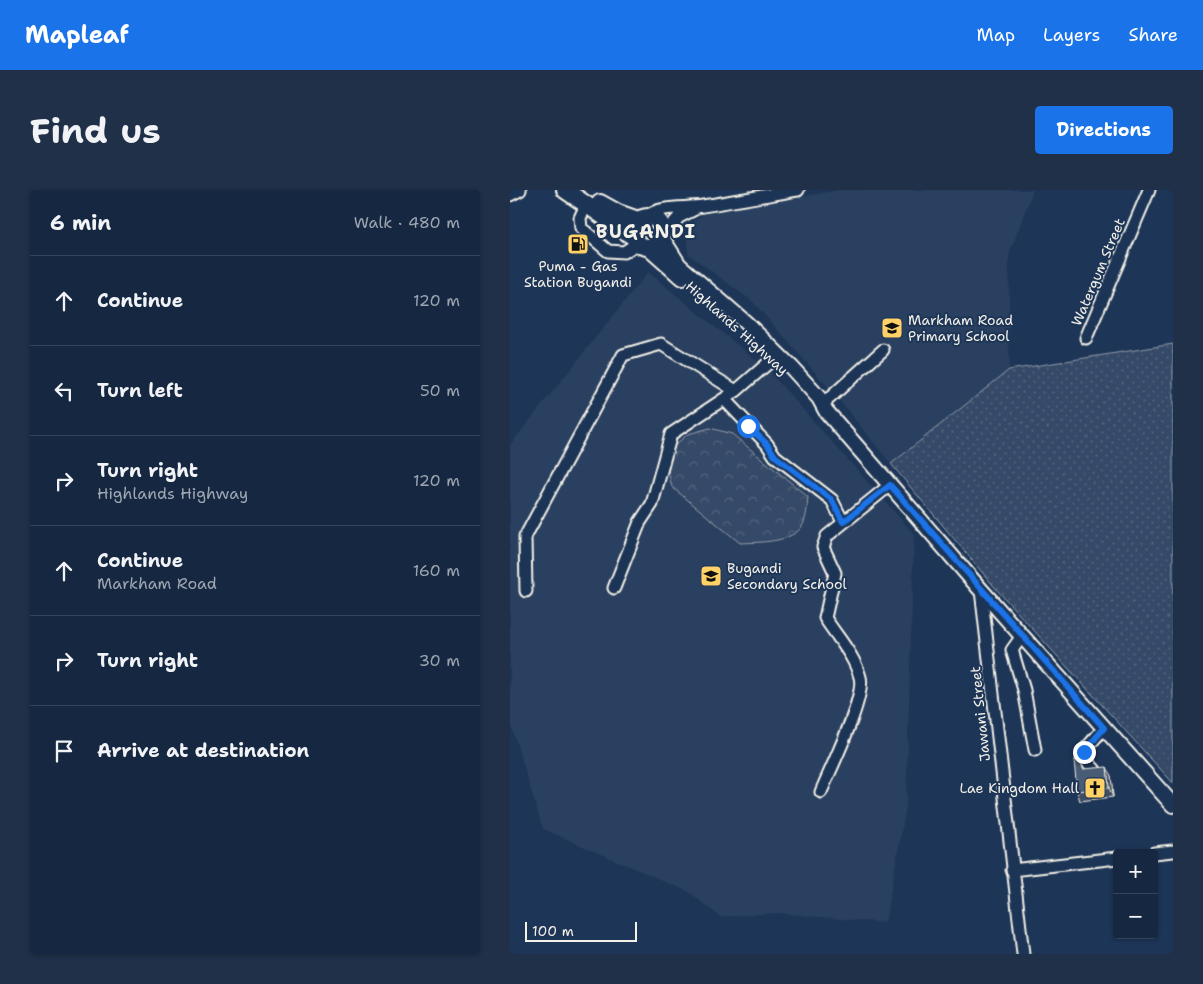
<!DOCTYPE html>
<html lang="en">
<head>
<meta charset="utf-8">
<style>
	:root { --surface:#162841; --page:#1f3048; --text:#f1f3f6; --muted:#9ea6b1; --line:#35445a; --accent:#1a73e8 }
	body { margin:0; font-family:"Shantell Sans",sans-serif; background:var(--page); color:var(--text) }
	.controls { position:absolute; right:15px; bottom:15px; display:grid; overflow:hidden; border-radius:5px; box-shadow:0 1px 4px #0004 }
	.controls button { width:45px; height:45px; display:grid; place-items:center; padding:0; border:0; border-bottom:1px solid var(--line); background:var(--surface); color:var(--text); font:25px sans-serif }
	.scale { position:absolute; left:15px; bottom:12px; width:112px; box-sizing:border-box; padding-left:5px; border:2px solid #f4f1e8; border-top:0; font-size:14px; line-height:18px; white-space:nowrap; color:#f4f1e8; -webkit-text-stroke:4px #1d3557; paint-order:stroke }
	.stop { position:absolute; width:15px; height:15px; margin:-11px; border:4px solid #1a73e8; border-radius:50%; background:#fff }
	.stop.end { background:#1a73e8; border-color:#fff; box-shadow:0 1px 5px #0008 }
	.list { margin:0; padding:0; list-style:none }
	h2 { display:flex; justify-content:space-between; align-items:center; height:65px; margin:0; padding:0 20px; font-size:21px }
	h2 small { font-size:16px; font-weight:400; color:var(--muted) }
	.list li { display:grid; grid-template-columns:32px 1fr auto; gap:15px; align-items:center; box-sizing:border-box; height:90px; padding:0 20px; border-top:1px solid var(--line) }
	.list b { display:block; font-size:19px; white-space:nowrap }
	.list p { margin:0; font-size:16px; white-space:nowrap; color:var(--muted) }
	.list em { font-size:16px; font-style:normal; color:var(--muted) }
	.icon { flex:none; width:28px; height:28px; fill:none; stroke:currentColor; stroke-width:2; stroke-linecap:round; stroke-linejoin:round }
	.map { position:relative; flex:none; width:663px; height:764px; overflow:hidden; border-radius:5px }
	header { display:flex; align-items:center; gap:30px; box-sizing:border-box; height:70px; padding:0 25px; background:var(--accent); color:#fff }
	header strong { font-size:24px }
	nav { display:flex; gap:28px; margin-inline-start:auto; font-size:18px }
	.intro { display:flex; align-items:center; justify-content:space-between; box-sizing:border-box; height:120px; padding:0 30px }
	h1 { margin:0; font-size:35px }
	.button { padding:12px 22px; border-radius:5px; background:var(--accent); color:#fff; font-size:18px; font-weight:700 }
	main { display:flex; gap:30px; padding:0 30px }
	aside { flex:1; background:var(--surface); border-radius:5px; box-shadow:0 1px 4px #0004 }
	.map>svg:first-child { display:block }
	.built { fill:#2a4060 }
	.grass { fill:url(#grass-dots); stroke:#949ea8 }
	.park { fill:url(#park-crowns); stroke:#949ea8 }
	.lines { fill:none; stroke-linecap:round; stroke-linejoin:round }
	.minor-casing { stroke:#f4f1e8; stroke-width:15 }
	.major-casing { stroke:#f4f1e8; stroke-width:18 }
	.highway-casing { stroke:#f4f1e8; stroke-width:20 }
	.minor { stroke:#1d3557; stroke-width:11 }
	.major { stroke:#1d3557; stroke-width:14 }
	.highway { stroke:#1d3557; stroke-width:16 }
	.wall { fill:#3e4e64; stroke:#f4f1e8 }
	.shaded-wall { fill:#324051; stroke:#f4f1e8 }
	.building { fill:#485b74; stroke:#f4f1e8 }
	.route { stroke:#1a73e8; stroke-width:6 }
	.labels { text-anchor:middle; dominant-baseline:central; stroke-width:4; stroke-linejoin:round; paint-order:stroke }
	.poi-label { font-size:14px; fill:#f4f1e8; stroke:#1d3557; text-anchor:start }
	.street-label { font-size:14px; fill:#f4f1e8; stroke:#1d3557 }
	.district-label { font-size:19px; font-weight:bold; letter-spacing:1px; fill:#f4f1e8; stroke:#1d3557 }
</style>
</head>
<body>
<header>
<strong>Mapleaf</strong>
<nav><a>Map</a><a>Layers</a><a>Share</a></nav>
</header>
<div class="intro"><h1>Find us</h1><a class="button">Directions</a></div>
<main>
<aside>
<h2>6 min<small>Walk · 480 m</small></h2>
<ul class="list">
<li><svg class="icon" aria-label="ahead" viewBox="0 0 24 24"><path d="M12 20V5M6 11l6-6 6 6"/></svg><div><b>Continue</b></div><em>120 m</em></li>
<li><svg class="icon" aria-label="left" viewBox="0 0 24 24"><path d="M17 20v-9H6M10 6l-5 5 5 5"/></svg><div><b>Turn left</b></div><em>50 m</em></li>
<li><svg class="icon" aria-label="right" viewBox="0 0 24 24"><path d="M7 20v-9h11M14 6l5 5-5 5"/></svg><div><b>Turn right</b><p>Highlands Highway</p></div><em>120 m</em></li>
<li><svg class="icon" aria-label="ahead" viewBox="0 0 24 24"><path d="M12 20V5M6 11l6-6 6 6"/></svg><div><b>Continue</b><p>Markham Road</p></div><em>160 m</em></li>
<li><svg class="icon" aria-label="right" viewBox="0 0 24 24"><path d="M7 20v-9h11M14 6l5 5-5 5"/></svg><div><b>Turn right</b></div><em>30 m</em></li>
<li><svg class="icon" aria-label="arrive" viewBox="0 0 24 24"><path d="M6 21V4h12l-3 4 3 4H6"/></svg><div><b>Arrive at destination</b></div></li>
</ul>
</aside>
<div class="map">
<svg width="663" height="764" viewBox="0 0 663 764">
	<defs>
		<pattern id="grass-dots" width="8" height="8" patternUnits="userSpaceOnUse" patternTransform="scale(1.25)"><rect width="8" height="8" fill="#354a67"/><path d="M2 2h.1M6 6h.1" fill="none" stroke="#53657d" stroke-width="1.8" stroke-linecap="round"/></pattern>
		<pattern id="park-crowns" width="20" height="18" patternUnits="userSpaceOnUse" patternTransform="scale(1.25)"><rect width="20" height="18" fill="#354a67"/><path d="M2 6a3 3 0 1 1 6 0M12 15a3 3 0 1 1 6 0" fill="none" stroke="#53657d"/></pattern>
	</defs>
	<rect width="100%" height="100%" fill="#1d3557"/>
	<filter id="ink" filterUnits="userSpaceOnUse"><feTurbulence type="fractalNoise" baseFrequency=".02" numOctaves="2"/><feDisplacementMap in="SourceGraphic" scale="10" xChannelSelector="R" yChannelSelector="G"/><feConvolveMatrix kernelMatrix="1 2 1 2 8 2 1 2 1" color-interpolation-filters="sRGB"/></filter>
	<g filter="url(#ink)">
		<path class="built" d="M329,0H523L499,65V180L381,274L325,205L242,111L178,64L176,38L193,24Z
			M138,82L257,179L404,344L396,617L375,733L268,723L210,727L179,702L33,639L0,532V255Z"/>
		<path class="grass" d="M663,154V593L488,401L381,274L499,180Z"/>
		<path class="park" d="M200,238L222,244L298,307C297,317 297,334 288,341C273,353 249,352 230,353L162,297L158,281L164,256L178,244Z"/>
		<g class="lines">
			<g class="minor-casing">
				<path id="minor" d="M0,5L10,0
					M76,15L70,28L71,38L98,61L114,62L128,53
					M137,26C152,15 175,19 193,16C225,11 257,5 288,0
					M154,44L169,27L185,19
					M576,148L639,0
					M214,209L257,254L265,266L322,310L333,332
					M313,214L373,160
					M104,398L130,332L142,314L161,244L226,201L263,169
					M471,400L513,764
					M16,401L15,347L113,165L151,154L226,201
					M512,446L502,460L514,500L525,560
					M585,580L574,568L573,562L594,538
					M311,602C320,580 356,507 350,487C344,465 327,447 315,428L325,383L313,357L317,346L380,295
					M644,663L663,661
					M502,680L607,668"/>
			</g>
			<g class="major-casing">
				<path id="major" d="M152,48L169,75L236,133L282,178L309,208L316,221L471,400L663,615
					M137,57L172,88"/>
			</g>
			<g class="highway-casing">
				<path id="highway" d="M55,0L125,48
					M90,13L108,23L128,30
					M123 42a15 15 0 1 1 30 0a15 15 0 1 1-30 0Z"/>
			</g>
			<use href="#minor" class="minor"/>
			<use href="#major" class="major"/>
			<use href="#highway" class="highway"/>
		</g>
		<path class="wall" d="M574,579L601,586L603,607L570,611L567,601Z"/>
		<path class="shaded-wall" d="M597,577L601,586L603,607L599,598Z"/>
		<path class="building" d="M570,569L573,579L597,577L599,598L567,601L564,570Z"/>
	</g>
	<g class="lines" filter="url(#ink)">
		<path class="route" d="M238,236L257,254L265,266L322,310L333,332L380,295L594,538L574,562"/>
	</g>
	<defs>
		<g id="fuel-square" transform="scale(1.125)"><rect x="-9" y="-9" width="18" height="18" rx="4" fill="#ffd166" stroke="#1d3557"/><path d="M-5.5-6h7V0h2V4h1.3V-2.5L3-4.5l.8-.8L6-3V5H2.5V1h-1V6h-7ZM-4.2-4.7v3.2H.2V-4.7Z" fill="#111"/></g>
		<g id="school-square" transform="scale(1.125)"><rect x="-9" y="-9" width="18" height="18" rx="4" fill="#ffd166" stroke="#1d3557"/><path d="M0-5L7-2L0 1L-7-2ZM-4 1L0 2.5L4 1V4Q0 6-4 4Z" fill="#111"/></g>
		<g id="church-square" transform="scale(1.125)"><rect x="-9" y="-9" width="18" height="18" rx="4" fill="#ffd166" stroke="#1d3557"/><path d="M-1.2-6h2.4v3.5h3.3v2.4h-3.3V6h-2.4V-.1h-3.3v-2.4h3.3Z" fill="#111"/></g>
	</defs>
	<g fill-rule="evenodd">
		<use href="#fuel-square" x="68" y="54"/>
		<use href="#school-square" x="382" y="138"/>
		<use href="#school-square" x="201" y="386"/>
		<use href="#church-square" x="585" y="598"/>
	</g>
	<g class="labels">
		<g class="poi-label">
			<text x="68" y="76" text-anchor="middle">Puma - Gas<tspan x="68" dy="16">Station Bugandi</tspan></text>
			<text x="398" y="130">Markham Road<tspan x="398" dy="16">Primary School</tspan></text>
			<text x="217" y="378">Bugandi<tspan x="217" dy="16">Secondary School</tspan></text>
			<text x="569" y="598" text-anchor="end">Lae Kingdom Hall</text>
		</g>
		<g class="street-label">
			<text transform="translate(588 82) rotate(-67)">Watergum Street</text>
			<text transform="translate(227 138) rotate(42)">Highlands Highway</text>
			<text transform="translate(470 524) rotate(-96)">Jawani Street</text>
		</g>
		<g class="district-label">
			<text x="136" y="41">BUGANDI</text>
		</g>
	</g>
</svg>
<div class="controls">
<button>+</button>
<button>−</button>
</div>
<div class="scale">100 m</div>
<div class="stop" style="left:238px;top:236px"></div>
<div class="stop end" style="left:574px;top:562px"></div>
</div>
</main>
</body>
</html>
